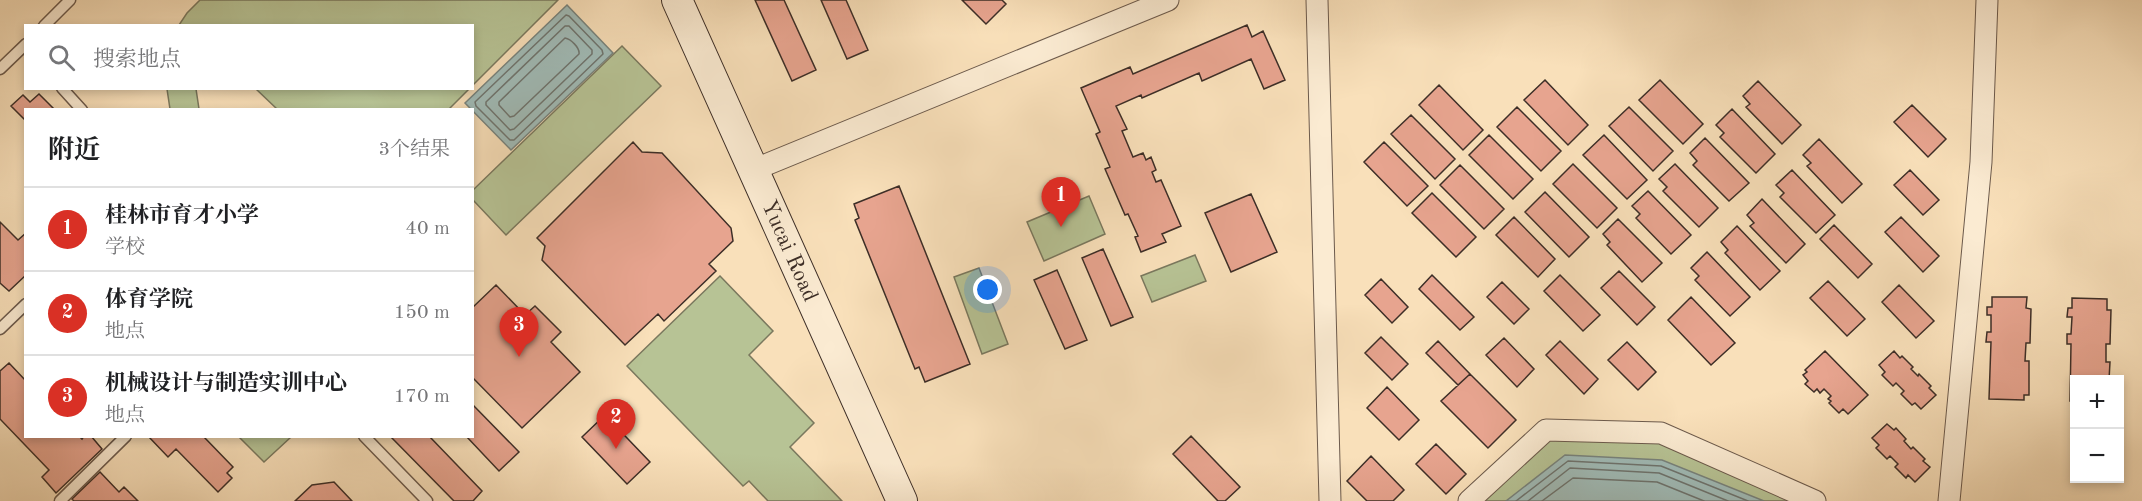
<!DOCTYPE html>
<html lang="zh">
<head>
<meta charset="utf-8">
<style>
	:root { --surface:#fff; --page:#f6f6f6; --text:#202124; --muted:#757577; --line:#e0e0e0; --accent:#d93025 }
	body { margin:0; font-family:"Old Standard TT","Noto Serif SC",serif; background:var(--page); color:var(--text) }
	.controls { position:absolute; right:18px; bottom:18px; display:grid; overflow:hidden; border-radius:0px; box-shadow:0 3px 9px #0003 }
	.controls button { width:54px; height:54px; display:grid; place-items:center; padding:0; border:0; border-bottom:2px solid var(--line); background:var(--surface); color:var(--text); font:30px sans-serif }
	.you { position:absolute; left:988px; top:290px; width:21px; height:21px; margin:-15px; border:4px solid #fff; border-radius:50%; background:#1a73e8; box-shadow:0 0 0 9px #1a73e833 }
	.badge { display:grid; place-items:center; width:39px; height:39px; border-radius:50%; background:var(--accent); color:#fff; font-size:20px; font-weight:700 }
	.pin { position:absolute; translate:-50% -50px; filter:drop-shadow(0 2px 3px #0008) }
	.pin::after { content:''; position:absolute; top:32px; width:21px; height:18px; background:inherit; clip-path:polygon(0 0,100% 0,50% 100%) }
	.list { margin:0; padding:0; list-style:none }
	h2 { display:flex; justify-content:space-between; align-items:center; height:78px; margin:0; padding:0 24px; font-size:26px }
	h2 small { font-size:20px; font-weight:400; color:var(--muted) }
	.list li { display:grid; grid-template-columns:39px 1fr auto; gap:18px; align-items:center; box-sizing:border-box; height:84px; padding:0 24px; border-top:2px solid var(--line) }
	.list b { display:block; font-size:22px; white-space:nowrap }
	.list p { margin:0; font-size:20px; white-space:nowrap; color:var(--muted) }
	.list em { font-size:20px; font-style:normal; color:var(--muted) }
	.icon { flex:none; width:33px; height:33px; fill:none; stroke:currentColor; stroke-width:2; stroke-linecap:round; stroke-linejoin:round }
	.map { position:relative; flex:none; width:2142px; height:501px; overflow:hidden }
	.search { position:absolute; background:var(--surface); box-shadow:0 3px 9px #0003; left:24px; top:24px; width:450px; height:66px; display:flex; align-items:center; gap:15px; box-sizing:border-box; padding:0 21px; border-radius:0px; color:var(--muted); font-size:22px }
	.panel { position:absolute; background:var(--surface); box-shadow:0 3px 9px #0003; left:24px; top:108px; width:450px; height:330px; border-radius:0px }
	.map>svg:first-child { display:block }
	.green { fill:#b7c395; stroke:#7a785e; stroke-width:1.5 }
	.water { fill:#a0bbb7; stroke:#78837d; stroke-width:1.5 }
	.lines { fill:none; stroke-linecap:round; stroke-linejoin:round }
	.shore { stroke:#6e746f; stroke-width:1.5 }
	.building { fill:#e7a48f; stroke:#3d2e27; stroke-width:1.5 }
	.service-casing { stroke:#6c5a4c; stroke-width:13 }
	.minor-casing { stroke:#6c5a4c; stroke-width:23 }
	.secondary-casing { stroke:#3d2e27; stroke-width:32 }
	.service { stroke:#fbebd2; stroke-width:10 }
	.minor { stroke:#fbebd2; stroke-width:21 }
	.secondary { stroke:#fbebd2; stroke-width:30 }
	.labels { text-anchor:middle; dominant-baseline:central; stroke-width:4.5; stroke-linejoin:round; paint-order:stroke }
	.street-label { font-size:22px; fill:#3d2e27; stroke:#fbebd2 }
</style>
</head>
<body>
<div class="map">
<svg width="2142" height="501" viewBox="0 0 2142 501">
	<rect width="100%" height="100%" fill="#f9e0ba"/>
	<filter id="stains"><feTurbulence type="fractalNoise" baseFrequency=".00333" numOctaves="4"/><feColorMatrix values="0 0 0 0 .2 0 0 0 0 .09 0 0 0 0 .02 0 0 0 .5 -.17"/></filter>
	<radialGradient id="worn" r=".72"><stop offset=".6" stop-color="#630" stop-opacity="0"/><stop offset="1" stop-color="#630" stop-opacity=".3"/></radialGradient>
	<path class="green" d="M200,0H558L473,85L472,26L179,25L187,13Z
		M622,46L661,86L506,235L473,200V190Z
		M167,89H196L199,109H170Z
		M256,89H469L448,110L277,109Z
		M1089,196L1105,234L1044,261L1027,222Z
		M1195,255L1206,281L1152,302L1141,276Z
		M979,268L1008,344L982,354L954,277Z
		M720,276L773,331L749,355L814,423L790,447L842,501H768L749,481L743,486L627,366Z
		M1546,430L1661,433L1815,501H1469Z
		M239,437H291L264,462Z"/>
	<path class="water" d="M567,5L613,53L511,150L465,103Z
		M1565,455L1662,460L1764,501H1506Z"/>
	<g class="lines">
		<path class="shore" d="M566,15L569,16L602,50L603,54L514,140H510L476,106L475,102Z
			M565,26H569L592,50V54L514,129L510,130L486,105V102Z
			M565,38C571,39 580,48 579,54L514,116L510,117L499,105V102Z
			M1516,501L1568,461L1661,466L1748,501
			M1528,501L1570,468L1659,473L1728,501
			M1542,501L1573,478L1657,482L1704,501"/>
	</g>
	<path class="building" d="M755,0H784L816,70L792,81Z
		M821,0H846L868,50L847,59Z
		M962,0H1002L1006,4L986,24Z
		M1247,25L1252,37L1263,31L1285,80L1264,89L1251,59L1202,81L1199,73L1142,98L1141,95L1116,106L1127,129L1122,131L1133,157L1143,153L1146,160L1151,157L1156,170L1152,172L1156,182L1161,180L1181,226L1162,234L1166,242L1141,252L1135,237L1138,236L1128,214L1125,215L1105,169L1110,167L1096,134L1100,132L1081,88L1130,67L1133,74Z
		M1545,80L1588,125L1568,145L1524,100Z
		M1660,80L1703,124L1683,144L1639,100Z
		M1758,81L1801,125L1782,144L1746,107L1750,104L1743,96Z
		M1439,85L1483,130L1463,150L1419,105Z
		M39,94L55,110H26V121L11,106L23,95L30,102Z
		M1912,105L1946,139L1928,157L1894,122Z
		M1517,107L1561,151L1541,171L1497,127Z
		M1629,107L1673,151L1653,171L1609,126Z
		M1732,109L1775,154L1756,173L1720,137L1724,133L1716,125Z
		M1411,115L1455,159L1435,179L1391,134Z
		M1489,135L1533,179L1513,199L1469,155Z
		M1604,135L1647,180L1627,199L1583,155Z
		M1705,138L1749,183L1729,201L1693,165L1697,161L1690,153Z
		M1819,139L1862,184L1842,203L1807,166L1811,163L1803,155Z
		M633,142L642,152L662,153L731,228L733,241L709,264L716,271L664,321L658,314L625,345L542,260L545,246L537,238Z
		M1384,142L1428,186L1407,206L1364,162Z
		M1573,164L1617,208L1597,228L1553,184Z
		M1675,164L1718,208L1699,227L1663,191L1667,187L1659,179Z
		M1460,165L1504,209L1484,229L1440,185Z
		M1792,170L1835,215L1816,233L1780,197L1784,193L1776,185Z
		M1910,170L1939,200L1923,215L1894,185Z
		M899,186L970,364L925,382L919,367L915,369L855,220L859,218L854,204Z
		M1648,191L1691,235L1671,254L1636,218L1640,214L1632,206Z
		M1545,192L1589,237L1569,257L1525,212Z
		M1432,193L1476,237L1456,257L1412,213Z
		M1251,194L1277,252L1231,272L1205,213Z
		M1762,199L1805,244L1786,263L1750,226L1754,223L1747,215Z
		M1514,217L1555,259L1538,277L1496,235Z
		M1901,217L1939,256L1923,272L1885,232Z
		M1618,219L1662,263L1642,282L1607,245L1610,242L1603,234Z
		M0,222L18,240L26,233V275L9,291L0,283Z
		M1834,225L1872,264L1858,278L1820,239Z
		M1737,226L1780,271L1760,290L1725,253L1728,250L1721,242Z
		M1103,249L1133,317L1111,326L1082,258Z
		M1707,252L1750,297L1730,316L1695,280L1699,276L1691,268Z
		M1057,270L1087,340L1065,349L1034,280Z
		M1619,271L1655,307L1637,325L1601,288Z
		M1432,275L1474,317L1460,330L1419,289Z
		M1560,275L1600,315L1583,331L1544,291Z
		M1381,279L1408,307L1392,323L1365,295Z
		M1828,281L1865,319L1847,336L1810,298Z
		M1502,282L1529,309L1514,324L1487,297Z
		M496,285L525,315L535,306L561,332L551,342L580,372L522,428L472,377V308Z
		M1899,285L1934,321L1916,338L1882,302Z
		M1691,297L1735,343L1711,365L1668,320Z
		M1992,297H2027L2026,308L2031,309L2030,343H2026L2025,361H2029V395H2024V400L1989,399L1991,342H1986L1987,332H1991V315H1987V307H1992Z
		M2072,298L2107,299V310H2111L2110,344H2106V362H2110L2109,380H2074V401H2070L2071,344H2067V334H2071L2072,317H2067L2068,308H2072Z
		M1381,337L1408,364L1392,380L1365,353Z
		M1504,338L1534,369L1517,387L1486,355Z
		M1438,341L1470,374L1458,385L1426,353Z
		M1560,341L1598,379L1584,394L1546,355Z
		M1627,342L1656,372L1638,390L1608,360Z
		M1825,351L1868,395L1848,414L1843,409L1839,413L1829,403L1831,401L1828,399L1831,396L1824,389L1820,393L1817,389L1814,392L1805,384L1808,381L1803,375L1807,372L1805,370Z
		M1894,351L1900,358L1902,356L1913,367L1911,369L1918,376L1919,374L1931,386L1929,388L1936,395L1921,409L1915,403L1912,405L1901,394L1904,391L1896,383L1893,386L1882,375L1885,372L1879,365Z
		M9,363L26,381V436H79L82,439L84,436H91L102,449L56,493L42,477L49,470L0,419V371Z
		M1470,374L1516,420L1488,448L1441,401Z
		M1387,387L1419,420L1399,440L1367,408Z
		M472,404L519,452L499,471L466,436H472Z
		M605,415L650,462L627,484L582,437Z
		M1887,424L1894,430L1896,428L1906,439L1904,441L1911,449L1913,447L1925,459L1923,461L1930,467L1915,482L1908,475L1906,478L1895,467L1898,464L1890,456L1887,459L1876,448L1879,445L1872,438Z
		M148,436H203L233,467L227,473L232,478L218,492L176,449L168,457Z
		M390,436H429L482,491L473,501H454Z
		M1191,436L1240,487L1225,501H1218L1173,454Z
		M1436,444L1466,474L1446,494L1416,464Z
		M1371,456L1404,490L1393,501H1367L1347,481Z
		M100,472L119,492L124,487L138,501H74L72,499Z
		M334,482L352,501H295L312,485Z"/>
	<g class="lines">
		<g class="service-casing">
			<path id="service" d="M44,26L70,0
				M0,69L26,44
				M62,88L82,110
				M0,329L26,304
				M364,436L427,501
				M60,501L126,436"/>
		</g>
		<g class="minor-casing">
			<path id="minor" d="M1317,0L1330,501
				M753,170L1168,0
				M1469,501L1546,430L1661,433L1815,501
				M1949,501L1981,162L1987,0"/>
		</g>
		<g class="secondary-casing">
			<path id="secondary" d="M677,0L902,501"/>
		</g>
		<use href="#service" class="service"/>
		<use href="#minor" class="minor"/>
		<use href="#secondary" class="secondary"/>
	</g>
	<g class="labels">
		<g class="street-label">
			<text transform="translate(789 251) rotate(66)">Yucai Road</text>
		</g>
	</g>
	<rect width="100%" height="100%" filter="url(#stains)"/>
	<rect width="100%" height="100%" fill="url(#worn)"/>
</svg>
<div class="controls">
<button>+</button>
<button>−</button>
</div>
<div class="you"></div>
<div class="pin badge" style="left:1061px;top:227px">1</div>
<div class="pin badge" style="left:616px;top:449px">2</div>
<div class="pin badge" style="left:519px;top:357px">3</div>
<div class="search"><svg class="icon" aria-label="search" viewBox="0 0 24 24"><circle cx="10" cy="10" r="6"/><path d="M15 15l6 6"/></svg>搜索地点</div>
<section class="panel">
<h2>附近<small>3个结果</small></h2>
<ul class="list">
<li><span class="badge">1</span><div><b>桂林市育才小学</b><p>学校</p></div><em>40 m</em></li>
<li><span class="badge">2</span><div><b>体育学院</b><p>地点</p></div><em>150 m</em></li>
<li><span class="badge">3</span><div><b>机械设计与制造实训中心</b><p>地点</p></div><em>170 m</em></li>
</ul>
</section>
</div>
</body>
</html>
